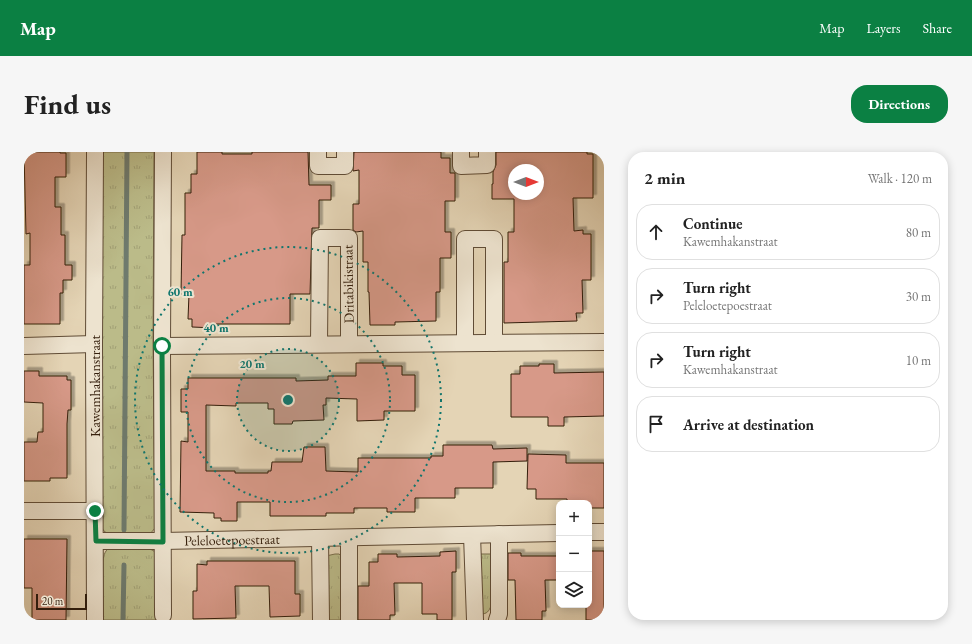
<!DOCTYPE html>
<html lang="en">
<head>
<meta charset="utf-8">
<style>
	:root { --surface:#fff; --page:#f6f6f6; --text:#222; --muted:#767676; --line:#e0e0e0; --accent:#0b8043 }
	body { margin:0; font-family:"EB Garamond",serif; background:var(--page); color:var(--text) }
	.controls { position:absolute; right:12px; bottom:12px; display:grid; overflow:hidden; border-radius:8px; box-shadow:0 2px 10px #0003 }
	.controls button { width:36px; height:36px; display:grid; place-items:center; padding:0; border:0; border-bottom:1px solid var(--line); background:var(--surface); color:var(--text); font:20px sans-serif }
	.compass { position:absolute; left:484px; top:12px; width:36px; height:36px; border-radius:50%; background:var(--surface); box-shadow:0 2px 10px #0003; rotate:90deg }
	.scale { position:absolute; left:12px; bottom:10px; width:51px; box-sizing:border-box; padding-left:4px; border:2px solid #341e0c; border-top:0; font-size:11px; line-height:14px; white-space:nowrap; color:#341e0c; -webkit-text-stroke:3px #ede3cf; paint-order:stroke }
	.stop { position:absolute; width:12px; height:12px; margin:-9px; border:3px solid #0b8043; border-radius:50%; background:#fff }
	.stop.end { background:#0b8043; border-color:#fff; box-shadow:0 1px 4px #0008 }
	.list { margin:0; padding:0; list-style:none }
	h2 { display:flex; justify-content:space-between; align-items:center; height:52px; margin:0; padding:0 16px; font-size:17px }
	h2 small { font-size:13px; font-weight:400; color:var(--muted) }
	.list li { display:grid; grid-template-columns:26px 1fr auto; gap:12px; align-items:center; box-sizing:border-box; height:56px; margin:0 8px 8px; padding:0 8px; border:1px solid var(--line); border-radius:16px }
	.list b { display:block; font-size:15px; white-space:nowrap }
	.list p { margin:0; font-size:13px; white-space:nowrap; color:var(--muted) }
	.list em { font-size:13px; font-style:normal; color:var(--muted) }
	.icon { flex:none; width:22px; height:22px; fill:none; stroke:currentColor; stroke-width:2; stroke-linecap:round; stroke-linejoin:round }
	.map { position:relative; flex:none; width:580px; height:468px; overflow:hidden; border-radius:16px }
	header { display:flex; align-items:center; gap:24px; box-sizing:border-box; height:56px; padding:0 20px; background:var(--accent); color:#fff }
	header strong { font-size:19px }
	nav { display:flex; gap:22px; margin-inline-start:auto; font-size:14px }
	.intro { display:flex; align-items:center; justify-content:space-between; box-sizing:border-box; height:96px; padding:0 24px }
	h1 { margin:0; font-size:28px }
	.button { padding:10px 18px; border-radius:16px; background:var(--accent); color:#fff; font-size:14px; font-weight:700 }
	main { display:flex; gap:24px; padding:0 24px }
	aside { flex:1; background:var(--surface); border-radius:16px; box-shadow:0 2px 10px #0003 }
	.map>svg:first-child { display:block }
	.grass { fill:url(#grass-tufts); stroke:#786c4a }
	.lines { fill:none; stroke-linecap:round; stroke-linejoin:round }
	.stream { stroke:#6e7a6d; stroke-width:5 }
	.building { fill:#d79988; stroke:#341e0c; fill-rule:evenodd; filter:url(#shadow) }
	.minor-casing { stroke:#604c36; stroke-width:18 }
	.minor { stroke:#ede3cf; stroke-width:16 }
	.route { stroke:#0b8043; stroke-width:5 }
	.ring { fill:none; stroke:#0f766e; stroke-width:2; stroke-dasharray:2 4 }
	.labels { text-anchor:middle; dominant-baseline:central; stroke-width:4; stroke-linejoin:round; paint-order:stroke }
	.street-label { font-size:14px; fill:#341e0c; stroke:#ede3cf }
	.centre { fill:#0f766e; stroke:#ede3cf; stroke-width:2 }
	.ring-label { font-size:12px; text-anchor:middle; font-weight:bold; fill:#0f766e; stroke:#ede3cf; stroke-width:4; stroke-linejoin:round; paint-order:stroke }
</style>
</head>
<body>
<header>
<strong>Map</strong>
<nav><a>Map</a><a>Layers</a><a>Share</a></nav>
</header>
<div class="intro"><h1>Find us</h1><a class="button">Directions</a></div>
<main>
<div class="map">
<svg width="580" height="468" viewBox="0 0 580 468">
	<defs>
		<pattern id="grass-tufts" width="24" height="20" patternUnits="userSpaceOnUse"><rect width="24" height="20" fill="#bbbb89"/><path d="M3 7l-1-3M5 7V3M7 7l1-3M15 17l-1-3M17 17v-4M19 17l1-3" fill="none" stroke="#a1a075"/></pattern>
		<filter id="shadow"><feDropShadow dx="3.5" dy="-3.5" stdDeviation="0" flood-color="#0004"/></filter>
	</defs>
	<rect width="100%" height="100%" fill="#e4d4b5"/>
	<filter id="stains"><feTurbulence type="fractalNoise" baseFrequency=".005" numOctaves="4"/><feColorMatrix values="0 0 0 0 .2 0 0 0 0 .09 0 0 0 0 .02 0 0 0 .5 -.17"/></filter>
	<radialGradient id="worn" r=".72"><stop offset=".6" stop-color="#630" stop-opacity="0"/><stop offset="1" stop-color="#630" stop-opacity=".3"/></radialGradient>
	<path class="grass" d="M78,0H130L129,191L131,376L126,382H84L80,379L78,376L76,213Z
		M87,395L124,396L130,399L133,405L135,468H79V409C80,402 81,398 87,395Z
		M311,402H315L320,406L319,468H300L302,404Z
		M455,402H468L467,454C465,459 463,462 457,462Z"/>
	<g class="lines">
		<path class="stream" d="M100,378L103,0
			M99,468L100,413"/>
	</g>
	<path class="building" d="M0,0H36V1H42V25H31V55H37V83H41V113H48V128H39V141H36V172H0V113H6V81L2,82Z
		M173,0H198V2H228V0H284L285,33H307V48H295V76H288L286,142H266V172H192V176L168,175V167H164L165,142H157L158,83H161V41H167V22H173Z
		M330,0H417V6H426V21H431V49H421V80H427V106H416V140H412V169L371,170V173H346L345,140H344V110H339V79L332,80L329,78V52H335V18L329,19Z
		M472,0H563V2H569V46H549L550,79L559,78V82H567V128H558L559,161H552L553,169L480,171V110H484V80H490V47H468V32H469V20L472,13ZM490,18H514V42H490Z
		M332,211H359V214H378V223H391V259H360V268L333,269V247L302,246V253H299L300,268L269,269L268,272H250V257H244V251H212V254L182,253V319H211V321H244V319H247L248,310H278L280,295H301L302,319L334,320V306H407V304H419V293H468L469,297L503,296V309L469,310V336H431V346H391V360H363V356H330V361H302V364H246V350H213V369H197V366H190V361L156,360L157,289L164,290V260H157V237H164V226H272V229L304,228V224H332Z
		M515,212H530V221L580,220V264L540,265V274H524V265H487V222H496V214H515Z
		M0,219H15V224H43V228H47V258H44L43,272V326H26V329H0V290H13L14,280H19V251L0,250Z
		M504,302L542,303V311H580V356H565V351H543V347H512V337H503Z
		M0,387H43L42,468H8V436H0Z
		M432,399V420H428V468H413V462H398V431H370L371,463H366V468H334V434H345V410H354V402H373V405L416,404V400Z
		M565,399H580V468H562V453H565Z
		M484,401H497V404H535V428H521L522,459H518V468H492L491,428H484Z
		M183,409H271V442H276V464L246,465L245,434H211L212,466L169,467V439H173V412L183,413Z"/>
	<g class="lines">
		<g class="minor-casing">
			<g id="minor">
				<path d="M139,0L138,194L139,463"/>
				<path d="M294,0V14H321V0"/>
				<path d="M437,0V14L463,13V0"/>
				<path d="M441,191V87H470V191"/>
				<path d="M295,192L296,86H325V192"/>
				<path d="M0,194L70,192"/>
				<path d="M138,194L580,190"/>
				<path d="M0,359H71"/>
				<path d="M565,380H580"/>
				<path d="M448,383L451,468"/>
				<path d="M296,386L297,468"/>
				<path id="s1" d="M72,389H139L535,381"/>
				<path d="M71,468L70,192L71,0"/>
				<path d="M325,468V386"/>
				<path d="M473,468L475,462V382"/>
			</g>
		</g>
		<use href="#minor" class="minor"/>
	</g>
	<g class="lines">
		<path class="route" d="M71,359L72,389L139,390L138,194"/>
	</g>
	<circle cx="264" cy="248" r="51" fill="#0f766e" fill-opacity=".12"/>
	<g class="ring">
		<circle cx="264" cy="248" r="51"/>
		<circle cx="264" cy="248" r="102"/>
		<circle cx="264" cy="248" r="153"/>
	</g>
	<g class="labels">
		<g class="street-label">
			<text transform="translate(324 132) rotate(-91)">Dritabikistraat</text>
			<text transform="translate(71 234) rotate(-90)">Kawemhakanstraat</text>
			<text stroke="none"><textPath href="#s1" startOffset="136">Peleloetepoestraat</textPath></text>
		</g>
	</g>
	<circle cx="264" cy="248" r="6" class="centre"/>
	<g class="ring-label">
		<text x="156" y="144">60 m</text>
		<text x="192" y="180">40 m</text>
		<text x="228" y="216">20 m</text>
	</g>
	<rect width="100%" height="100%" filter="url(#stains)"/>
	<rect width="100%" height="100%" fill="url(#worn)"/>
</svg>
<div class="controls">
<button>+</button>
<button>−</button>
<button><svg class="icon" aria-label="layers" viewBox="0 0 24 24"><path d="M12 4l9 5-9 5-9-5zM3 14l9 5 9-5"/></svg></button>
</div>
<svg class="compass" viewBox="-18 -18 36 36"><path d="M0-13l5 13h-10z" fill="#e53935"/><path d="M0 13l5-13h-10z" fill="#767676"/></svg>
<div class="scale">20 m</div>
<div class="stop" style="left:138px;top:194px"></div>
<div class="stop end" style="left:71px;top:359px"></div>
</div>
<aside>
<h2>2 min<small>Walk · 120 m</small></h2>
<ul class="list">
<li><svg class="icon" aria-label="ahead" viewBox="0 0 24 24"><path d="M12 20V5M6 11l6-6 6 6"/></svg><div><b>Continue</b><p>Kawemhakanstraat</p></div><em>80 m</em></li>
<li><svg class="icon" aria-label="right" viewBox="0 0 24 24"><path d="M7 20v-9h11M14 6l5 5-5 5"/></svg><div><b>Turn right</b><p>Peleloetepoestraat</p></div><em>30 m</em></li>
<li><svg class="icon" aria-label="right" viewBox="0 0 24 24"><path d="M7 20v-9h11M14 6l5 5-5 5"/></svg><div><b>Turn right</b><p>Kawemhakanstraat</p></div><em>10 m</em></li>
<li><svg class="icon" aria-label="arrive" viewBox="0 0 24 24"><path d="M6 21V4h12l-3 4 3 4H6"/></svg><div><b>Arrive at destination</b></div></li>
</ul>
</aside>
</main>
</body>
</html>
